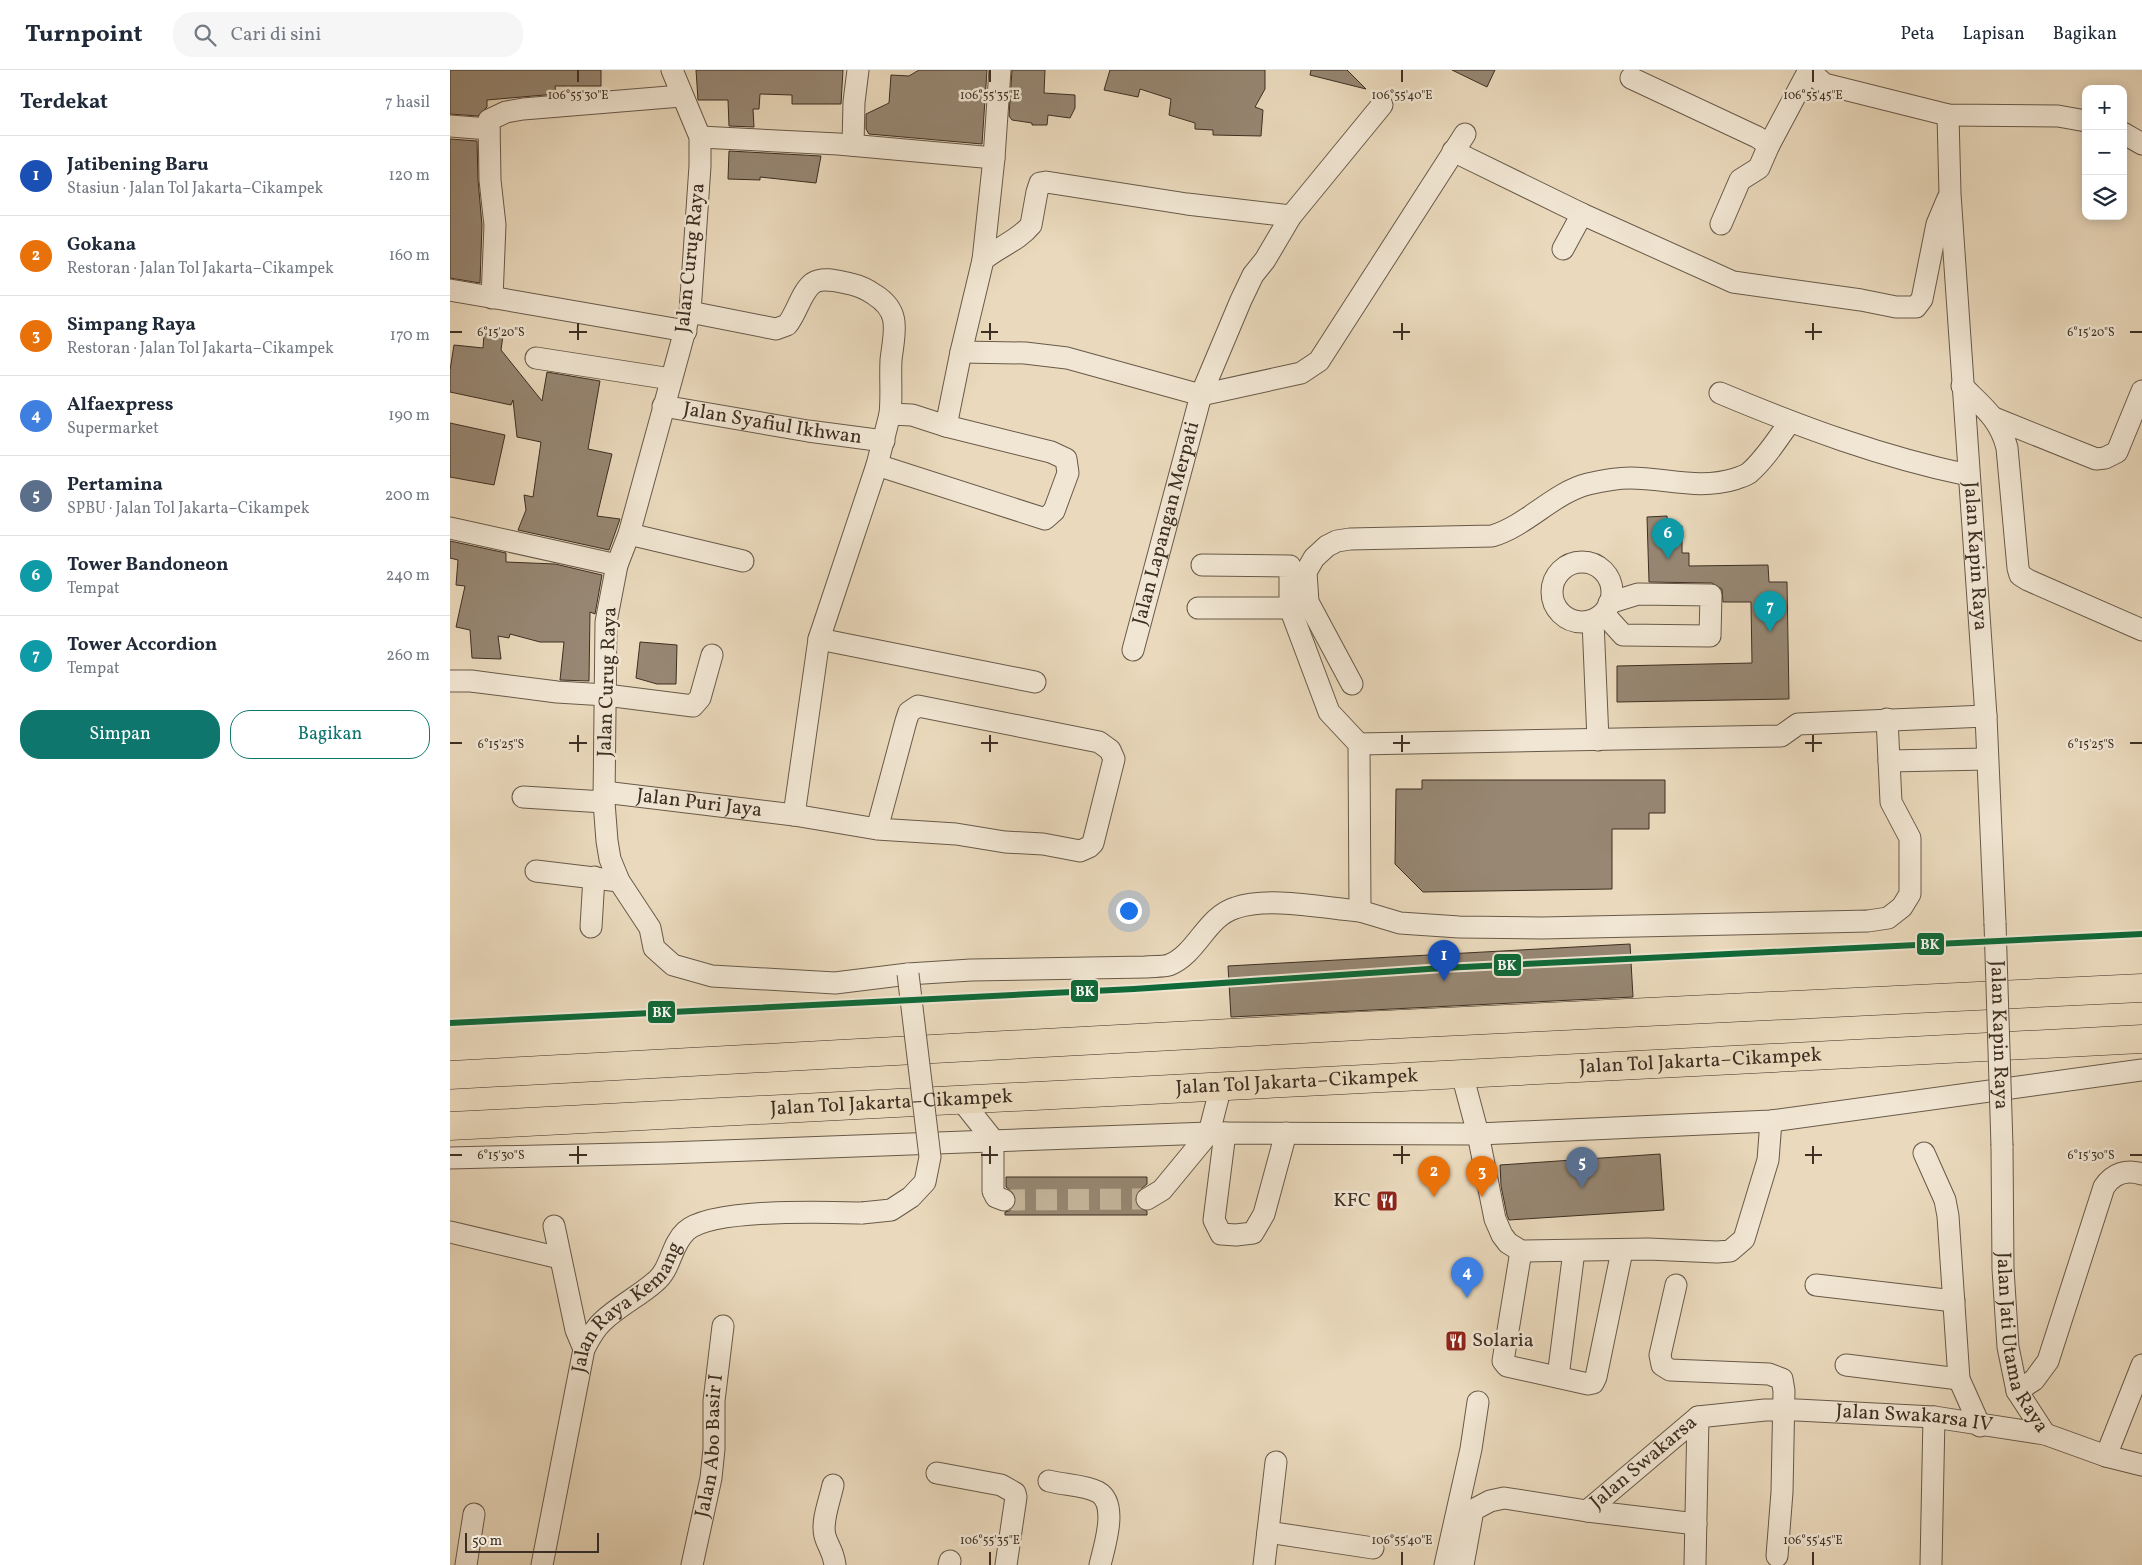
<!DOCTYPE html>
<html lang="id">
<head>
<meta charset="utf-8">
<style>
	:root { --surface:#fff; --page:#f6f6f7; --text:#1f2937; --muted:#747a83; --line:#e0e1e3; --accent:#0f766e }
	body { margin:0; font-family:Vollkorn,serif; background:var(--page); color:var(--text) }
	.controls { position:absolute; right:15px; top:15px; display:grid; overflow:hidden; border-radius:10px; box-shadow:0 2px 12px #0003 }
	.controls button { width:45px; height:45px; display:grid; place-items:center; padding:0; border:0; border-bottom:1px solid var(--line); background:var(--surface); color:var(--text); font:25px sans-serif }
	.scale { position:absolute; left:15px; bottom:12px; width:134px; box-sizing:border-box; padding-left:5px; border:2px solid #3d2f23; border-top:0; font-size:14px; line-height:18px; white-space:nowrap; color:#3d2f23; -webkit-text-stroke:4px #f1e6d3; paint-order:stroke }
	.you { position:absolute; left:678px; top:840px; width:18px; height:18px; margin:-12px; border:4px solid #fff; border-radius:50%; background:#1a73e8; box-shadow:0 0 0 8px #1a73e833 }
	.badge { display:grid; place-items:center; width:32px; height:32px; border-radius:50%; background:var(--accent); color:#fff; font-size:16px; font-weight:700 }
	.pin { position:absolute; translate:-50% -41px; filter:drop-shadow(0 1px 2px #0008) }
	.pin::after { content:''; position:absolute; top:26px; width:18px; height:15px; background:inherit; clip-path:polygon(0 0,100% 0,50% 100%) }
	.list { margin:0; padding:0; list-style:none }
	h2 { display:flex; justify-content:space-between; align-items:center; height:65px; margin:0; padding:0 20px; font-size:21px }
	h2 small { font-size:16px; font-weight:400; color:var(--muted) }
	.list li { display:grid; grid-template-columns:32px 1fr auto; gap:15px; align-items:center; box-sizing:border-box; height:80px; padding:0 20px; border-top:1px solid var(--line) }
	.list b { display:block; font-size:19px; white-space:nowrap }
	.list p { margin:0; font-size:16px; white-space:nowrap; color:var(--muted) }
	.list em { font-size:16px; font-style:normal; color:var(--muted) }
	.actions { display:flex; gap:10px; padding:15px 20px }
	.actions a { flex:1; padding:11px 0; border:1px solid var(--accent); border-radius:20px; text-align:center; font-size:18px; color:var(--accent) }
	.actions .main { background:var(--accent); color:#fff }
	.icon { flex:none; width:28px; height:28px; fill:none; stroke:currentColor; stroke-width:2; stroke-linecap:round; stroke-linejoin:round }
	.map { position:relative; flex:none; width:1692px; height:1495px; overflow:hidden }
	header { display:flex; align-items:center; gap:30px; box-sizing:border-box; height:70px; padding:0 25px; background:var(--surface); border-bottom:1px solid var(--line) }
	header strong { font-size:24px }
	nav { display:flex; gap:28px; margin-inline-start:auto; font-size:18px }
	.search { width:350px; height:45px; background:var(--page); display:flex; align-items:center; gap:12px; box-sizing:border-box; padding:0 18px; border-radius:20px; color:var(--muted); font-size:19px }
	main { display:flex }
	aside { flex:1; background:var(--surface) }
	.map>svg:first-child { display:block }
	.building { fill:#978773; stroke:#3d2f23 }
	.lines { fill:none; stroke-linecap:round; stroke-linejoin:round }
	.minor-tunnel { stroke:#c7b79d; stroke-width:21; stroke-dasharray:21 11; stroke-linecap:butt }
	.minor-casing { stroke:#685a49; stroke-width:23 }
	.highway-casing { stroke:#3d2f23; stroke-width:29 }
	.minor { stroke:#f1e6d3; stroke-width:21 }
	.highway { stroke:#ead9bc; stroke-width:28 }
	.minor-bridge-casing { stroke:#685a49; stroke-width:23; stroke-linecap:butt }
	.minor-bridge { stroke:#f1e6d3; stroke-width:21 }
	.rail-1-casing { stroke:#f1e6d3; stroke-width:10 }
	.rail-1 { stroke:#0e6938; stroke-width:6 }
	.ticks { fill:none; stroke:#3d2f23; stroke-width:2 }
	.labels { text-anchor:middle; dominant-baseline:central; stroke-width:5; stroke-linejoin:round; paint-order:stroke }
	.street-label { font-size:20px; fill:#3d2f23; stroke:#f1e6d3 }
	.poi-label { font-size:20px; fill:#3d2f23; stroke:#f1e6d3; text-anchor:end }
	.ticks-label { font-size:12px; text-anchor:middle; fill:#3d2f23; stroke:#f1e6d3; stroke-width:5; stroke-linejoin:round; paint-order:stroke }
	.line-badge { stroke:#f1e6d3; stroke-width:2 }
	.badge-label { font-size:14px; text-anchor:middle; font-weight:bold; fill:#fff }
</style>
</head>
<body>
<header>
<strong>Turnpoint</strong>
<div class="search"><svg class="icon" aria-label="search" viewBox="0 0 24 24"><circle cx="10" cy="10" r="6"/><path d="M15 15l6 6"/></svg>Cari di sini</div>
<nav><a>Peta</a><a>Lapisan</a><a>Bagikan</a></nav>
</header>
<main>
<aside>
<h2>Terdekat<small>7 hasil</small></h2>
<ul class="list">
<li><span class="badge" style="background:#1a4fb4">1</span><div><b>Jatibening Baru</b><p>Stasiun · Jalan Tol Jakarta–Cikampek</p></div><em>120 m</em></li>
<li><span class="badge" style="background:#e8710a">2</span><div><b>Gokana</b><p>Restoran · Jalan Tol Jakarta–Cikampek</p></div><em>160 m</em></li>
<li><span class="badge" style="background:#e8710a">3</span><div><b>Simpang Raya</b><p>Restoran · Jalan Tol Jakarta–Cikampek</p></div><em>170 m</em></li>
<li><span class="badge" style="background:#3f7fe0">4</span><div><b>Alfaexpress</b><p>Supermarket</p></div><em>190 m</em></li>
<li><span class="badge" style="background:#5c6f8a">5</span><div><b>Pertamina</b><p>SPBU · Jalan Tol Jakarta–Cikampek</p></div><em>200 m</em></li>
<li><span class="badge" style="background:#0f9aa8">6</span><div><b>Tower Bandoneon</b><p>Tempat</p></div><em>240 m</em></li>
<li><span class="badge" style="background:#0f9aa8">7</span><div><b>Tower Accordion</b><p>Tempat</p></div><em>260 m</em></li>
</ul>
<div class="actions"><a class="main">Simpan</a><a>Bagikan</a></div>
</aside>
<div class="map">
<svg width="1692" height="1495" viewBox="0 0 1692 1495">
	<rect width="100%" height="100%" fill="#ead9bc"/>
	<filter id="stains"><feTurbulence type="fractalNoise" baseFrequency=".004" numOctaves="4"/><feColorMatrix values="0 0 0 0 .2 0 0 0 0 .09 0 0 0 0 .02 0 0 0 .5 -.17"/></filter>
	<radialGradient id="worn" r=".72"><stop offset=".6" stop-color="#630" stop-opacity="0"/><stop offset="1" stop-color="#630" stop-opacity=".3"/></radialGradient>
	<path class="building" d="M0,0H151V16H105L106,24L37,30V37L28,46L0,44Z
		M246,0H393L391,34H342V25L310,24L309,39H303L304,57L279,56L278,30H248Z
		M469,0H537L532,74L419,64L416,59V44L439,33L441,5L459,6Z
		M562,0H595L594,23L625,25V38L620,48L598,45L597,55H582V53L562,50L559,46Z
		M660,0H815V19L805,37L813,40L811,66L763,65V60L745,59V53L719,45L721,29L690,19L688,27L654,20Z
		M861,0H897L916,19L860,5Z
		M1002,0H1045L1037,17Z
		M0,69L27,71L28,110L32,155L30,213L0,208Z
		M279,81L371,86L366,113L310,107V110L278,109Z
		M34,264L53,265L51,280L92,331L97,302L150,311L138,379L162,384L147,446L170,449L159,480L68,460L76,440L74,425L83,427L91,372L67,367L63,330L61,335L0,322V300L4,275L33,278Z
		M0,353L55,365L44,415L0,407Z
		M1217,446L1218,456H1232V483H1239V496L1318,495L1319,512H1337L1339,629L1167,632V596L1302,593L1301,532H1273L1272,519L1262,513L1199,512L1197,447Z
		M0,471L56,483V492L105,494L152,505L145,544L140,542L139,611L110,610L114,572H90L60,564L59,568L48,566L51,589L22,588L20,560L6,557L15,516L6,515L8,490L0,488Z
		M190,572L227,575L226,614H207L186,608Z
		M972,710H1215V743H1199V759H1162V819L973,822L945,794L946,719H972Z
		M1180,874L1183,927L781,947L778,896Z
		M1210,1084L1214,1140L1059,1150L1057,1145L1051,1116L1050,1095Z
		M556,1107H697V1114L686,1123L685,1129L687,1136L697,1141V1145H555V1142L562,1140L565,1135L566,1128L563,1122L556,1117Z"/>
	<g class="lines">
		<path class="minor-tunnel" d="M554,1130L697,1129"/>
		<g class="minor-casing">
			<g id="minor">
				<path d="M222,0L250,67V96L240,242L179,464L167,495L156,552L154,732L157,771L160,789L169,811L200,858L204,878L223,895L262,906L385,913L458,904L521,900L696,897C703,896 712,897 719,895C747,884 756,847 785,838C819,826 874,838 910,841"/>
				<path d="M1359,0L1374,14L1498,45L1608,46L1636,51"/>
				<path d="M1181,8L1307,67L1319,75L1359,0"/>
				<path id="s1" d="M1498,45L1500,124L1536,646L1545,853"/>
				<path d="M0,56L39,59"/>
				<path d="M1673,63L1692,74"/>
				<path d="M250,67L388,74L544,88"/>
				<path d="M403,75L404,32L408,0"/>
				<path d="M1003,81L1132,144L1283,212L1411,230L1446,237H1466L1472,229L1487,154L1498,128"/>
				<path d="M1271,154L1290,110L1309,98L1319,75"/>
				<path d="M1113,179L1132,144"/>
				<path d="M533,190L544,88L550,0"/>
				<path d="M0,220L236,261"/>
				<path d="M42,228L45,155L40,110L39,50L56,42L73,39L231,26"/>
				<path d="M240,242L326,259L337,255C347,243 351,222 363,213C374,206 390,212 401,214C410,216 418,220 425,225C452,242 444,263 441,290C440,308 442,326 440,344"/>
				<path d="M511,282L575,283L617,288L751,325L851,303L869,291L1015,64"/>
				<path d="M86,288L221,309"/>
				<path d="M1512,316C1532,336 1550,349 1557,378L1568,498L1570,505L1578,510L1692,560"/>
				<path d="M1270,323C1351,357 1432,387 1518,405"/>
				<path id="s2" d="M213,336L358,361L434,371"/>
				<path d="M1544,348L1646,389L1655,388L1667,382L1692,321"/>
				<path d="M427,395L595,449L604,441L618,403L616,389L601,382L496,356"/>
				<path d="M0,458L167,495"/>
				<path d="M179,464L293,491"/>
				<circle cx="1132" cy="522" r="30"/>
				<path d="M752,495L840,496V538"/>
				<path d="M748,538H840L879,642L909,674L910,841L950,853L1009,857L1092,858L1418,851L1438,848L1452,837L1460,824V768L1441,732L1437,649"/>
				<path d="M1154,544L1173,565L1260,566L1261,525L1188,524L1159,533"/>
				<path d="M1143,551L1148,670"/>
				<path d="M369,569L585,612"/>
				<path id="s3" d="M683,580L751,325L791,230L803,205L815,190L841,146L932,35"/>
				<path d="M0,611H21L107,622L156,625L243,636L250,628L262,585"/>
				<path d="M902,614L858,532L856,502L864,488L877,476L887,471L900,469L1042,466C1078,455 1103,423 1138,414C1151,411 1166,408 1180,408C1216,408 1249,420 1285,409C1290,407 1295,406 1299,403C1315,389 1327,370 1339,353"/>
				<path d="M909,674L1331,666L1348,654L1536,646"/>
				<path d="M1439,691L1537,689"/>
				<path id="s4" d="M154,722L344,745L427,759L506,764L555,772L593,774L630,781L639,777L643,773L664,689L660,680L649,672L468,636L459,642L456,651L427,759"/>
				<path d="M73,727L154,732"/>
				<path d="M344,745L369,569L427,395L440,344L462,345L496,356L511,282L533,190C548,177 568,171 581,155L587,122L590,113L596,112L737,134L841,146"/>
				<path d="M86,801L169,811"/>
				<path d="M141,857L144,807"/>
				<path d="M1012,1004L1028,1064L1045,1149L1052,1165L1058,1173L1071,1181L1198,1179L1267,1182L1280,1181L1294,1169L1318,1090L1321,1051"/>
				<path d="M512,1031L543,1070V1121L546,1127L554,1130"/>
				<path d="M775,1063L764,1150L771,1164L786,1165L803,1163L814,1144L836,1063"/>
				<path id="s5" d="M1552,1076L1553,1199L1558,1277L1567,1321L1595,1364L1656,1386L1692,1395"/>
				<path d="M1474,1083L1495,1130L1498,1146L1509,1309L1530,1356"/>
				<path d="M0,1088L216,1083L759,1063L1028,1064L1321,1051L1692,1000"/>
				<path d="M697,1129L712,1120L759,1063L771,1016"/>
				<path d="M104,1156L126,1260L134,1279"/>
				<path d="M0,1162L110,1188"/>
				<path d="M1071,1181L1053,1291L1057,1296L1138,1314L1143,1313L1146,1307L1172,1181"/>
				<path d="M1226,1215L1210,1285L1212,1295L1220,1300L1319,1304L1332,1309L1334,1321L1332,1422L1327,1486"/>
				<path d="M1366,1215L1504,1231"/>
				<path d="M1396,1295L1509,1309"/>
				<path d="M1108,1307L1124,1181"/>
				<path d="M1567,1321L1584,1310L1598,1291L1654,1117C1663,1103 1677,1099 1692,1104"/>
				<path d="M1656,1386L1692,1295"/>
				<path d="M487,1403L551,1415L565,1423L566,1427L556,1495"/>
				<path d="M599,1411C614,1415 635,1415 648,1422C669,1434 654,1477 650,1495"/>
				<path d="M383,1415C380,1430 371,1451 375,1466C378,1477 383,1480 385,1495"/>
				<path d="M1137,1441L1246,1454"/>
				<path d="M818,1462L923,1478"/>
				<path d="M16,1495L24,1444"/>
				<path id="s6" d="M92,1495L134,1279C139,1269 145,1258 153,1251C169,1236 189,1226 205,1212C222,1198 220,1176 236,1161C262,1138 376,1142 412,1143"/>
				<path id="s7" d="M242,1495L261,1408L264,1379V1331L273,1256"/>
				<path d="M499,1495L500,1491"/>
				<path d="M814,1495L826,1392"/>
				<path d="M995,1495L1021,1379L1028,1332"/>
				<path id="s8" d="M1013,1495L1023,1440L1040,1431L1054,1428L1137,1441L1248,1347L1315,1340H1347L1484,1347L1595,1364"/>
				<path d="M1245,1495L1248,1347"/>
				<path d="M1481,1495L1484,1347"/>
			</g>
		</g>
		<g class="highway-casing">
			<g id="highway">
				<path d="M0,1005L909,956L1692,918"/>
				<path id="s9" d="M0,1056L1692,969"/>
			</g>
		</g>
		<use href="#minor" class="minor"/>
		<use href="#highway" class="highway"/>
		<g class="minor-bridge-casing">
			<g id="minor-bridge">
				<path id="s10" d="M1545,853L1552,1076"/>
				<path d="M412,1143L441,1140L461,1127L475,1112L480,1087L458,904"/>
			</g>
		</g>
		<use href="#minor-bridge" class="minor-bridge"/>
		<g class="rail-1-casing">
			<path id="rail-1" d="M0,953L684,919L993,898L1692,864"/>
		</g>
		<use href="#rail-1" class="rail-1"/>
	</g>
	<path class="ticks" d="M128,0V12M540,0V12M952,0V12M1363,0V12M128,253V270M540,253V270M952,253V270M1363,253V270M0,262H12M119,262H137M531,262H548M943,262H960M1355,262H1372M1680,262H1692M128,665V682M540,665V682M952,665V682M1363,665V682M0,673H12M119,673H137M531,673H548M943,673H960M1355,673H1372M1680,673H1692M128,1076V1094M540,1076V1094M952,1076V1094M1363,1076V1094M0,1085H12M119,1085H137M531,1085H548M943,1085H960M1355,1085H1372M1680,1085H1692M540,1482V1495M952,1482V1495M1363,1482V1495"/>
	<defs>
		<g id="restaurant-square" transform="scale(1.125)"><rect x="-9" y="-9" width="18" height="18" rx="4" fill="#8f2418" stroke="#f1e6d3"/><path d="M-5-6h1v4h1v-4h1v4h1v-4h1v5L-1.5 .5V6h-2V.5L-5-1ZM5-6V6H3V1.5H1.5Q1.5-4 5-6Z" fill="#fff"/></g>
	</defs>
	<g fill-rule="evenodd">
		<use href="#restaurant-square" x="937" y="1131"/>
		<use href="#restaurant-square" x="1006" y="1271"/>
	</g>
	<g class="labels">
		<g class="street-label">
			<text transform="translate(241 188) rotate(-84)">Jalan Curug Raya</text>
			<text stroke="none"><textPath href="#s2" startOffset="111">Jalan Syafiul Ikhwan</textPath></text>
			<text stroke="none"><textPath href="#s3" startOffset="131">Jalan Lapangan Merpati</textPath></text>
			<text stroke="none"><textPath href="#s1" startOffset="442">Jalan Kapin Raya</textPath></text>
			<text transform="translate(158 612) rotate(-88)">Jalan Curug Raya</text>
			<text stroke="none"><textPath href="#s4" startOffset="96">Jalan Puri Jaya</textPath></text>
			<text stroke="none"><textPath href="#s10" startOffset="112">Jalan Kapin Raya</textPath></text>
			<text stroke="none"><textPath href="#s9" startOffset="1252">Jalan Tol Jakarta–Cikampek</textPath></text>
			<text stroke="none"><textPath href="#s9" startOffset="848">Jalan Tol Jakarta–Cikampek</textPath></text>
			<text stroke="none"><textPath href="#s9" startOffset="442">Jalan Tol Jakarta–Cikampek</textPath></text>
			<text stroke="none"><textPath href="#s6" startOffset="280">Jalan Raya Kemang</textPath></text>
			<text stroke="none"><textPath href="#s5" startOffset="200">Jalan Jati Utama Raya</textPath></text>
			<text stroke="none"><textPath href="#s8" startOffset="536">Jalan Swakarsa IV</textPath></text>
			<text stroke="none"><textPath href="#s7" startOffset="121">Jalan Abo Basir I</textPath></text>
			<text stroke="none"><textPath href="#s8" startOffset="248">Jalan Swakarsa</textPath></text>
		</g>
		<g class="poi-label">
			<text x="921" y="1131">KFC</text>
			<text x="1022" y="1271" text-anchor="start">Solaria</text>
		</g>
	</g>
	<g class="ticks-label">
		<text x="128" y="29">106°55'30"E</text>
		<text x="540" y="29">106°55'35"E</text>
		<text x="952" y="29">106°55'40"E</text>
		<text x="1363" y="29">106°55'45"E</text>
		<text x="51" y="266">6°15'20"S</text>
		<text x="1641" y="266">6°15'20"S</text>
		<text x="51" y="678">6°15'25"S</text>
		<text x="1641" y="678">6°15'25"S</text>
		<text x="51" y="1089">6°15'30"S</text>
		<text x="1641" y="1089">6°15'30"S</text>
		<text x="540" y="1474">106°55'35"E</text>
		<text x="952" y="1474">106°55'40"E</text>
		<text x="1363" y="1474">106°55'45"E</text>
	</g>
	<g class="line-badge">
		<rect x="1466" y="862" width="29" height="24" rx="5" fill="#0e6938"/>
		<rect x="1043" y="883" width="29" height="24" rx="5" fill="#0e6938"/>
		<rect x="620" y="909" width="29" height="24" rx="5" fill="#0e6938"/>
		<rect x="197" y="930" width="29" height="24" rx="5" fill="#0e6938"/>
	</g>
	<g class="badge-label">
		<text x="1480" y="879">BK</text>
		<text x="1057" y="900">BK</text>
		<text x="635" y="926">BK</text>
		<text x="212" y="947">BK</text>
	</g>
	<rect width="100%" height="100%" filter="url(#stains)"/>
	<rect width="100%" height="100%" fill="url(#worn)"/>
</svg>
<div class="controls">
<button>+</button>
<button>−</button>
<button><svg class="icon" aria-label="layers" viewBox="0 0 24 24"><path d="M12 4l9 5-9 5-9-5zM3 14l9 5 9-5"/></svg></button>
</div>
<div class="scale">50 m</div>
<div class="you"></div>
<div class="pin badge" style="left:994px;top:911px;background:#1a4fb4">1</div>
<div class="pin badge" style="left:984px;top:1127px;background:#e8710a">2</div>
<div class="pin badge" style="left:1032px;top:1127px;background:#e8710a">3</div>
<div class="pin badge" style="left:1017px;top:1228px;background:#3f7fe0">4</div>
<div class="pin badge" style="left:1132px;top:1118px;background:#5c6f8a">5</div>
<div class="pin badge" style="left:1218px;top:489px;background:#0f9aa8">6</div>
<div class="pin badge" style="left:1320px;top:562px;background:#0f9aa8">7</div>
</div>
</main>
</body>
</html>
